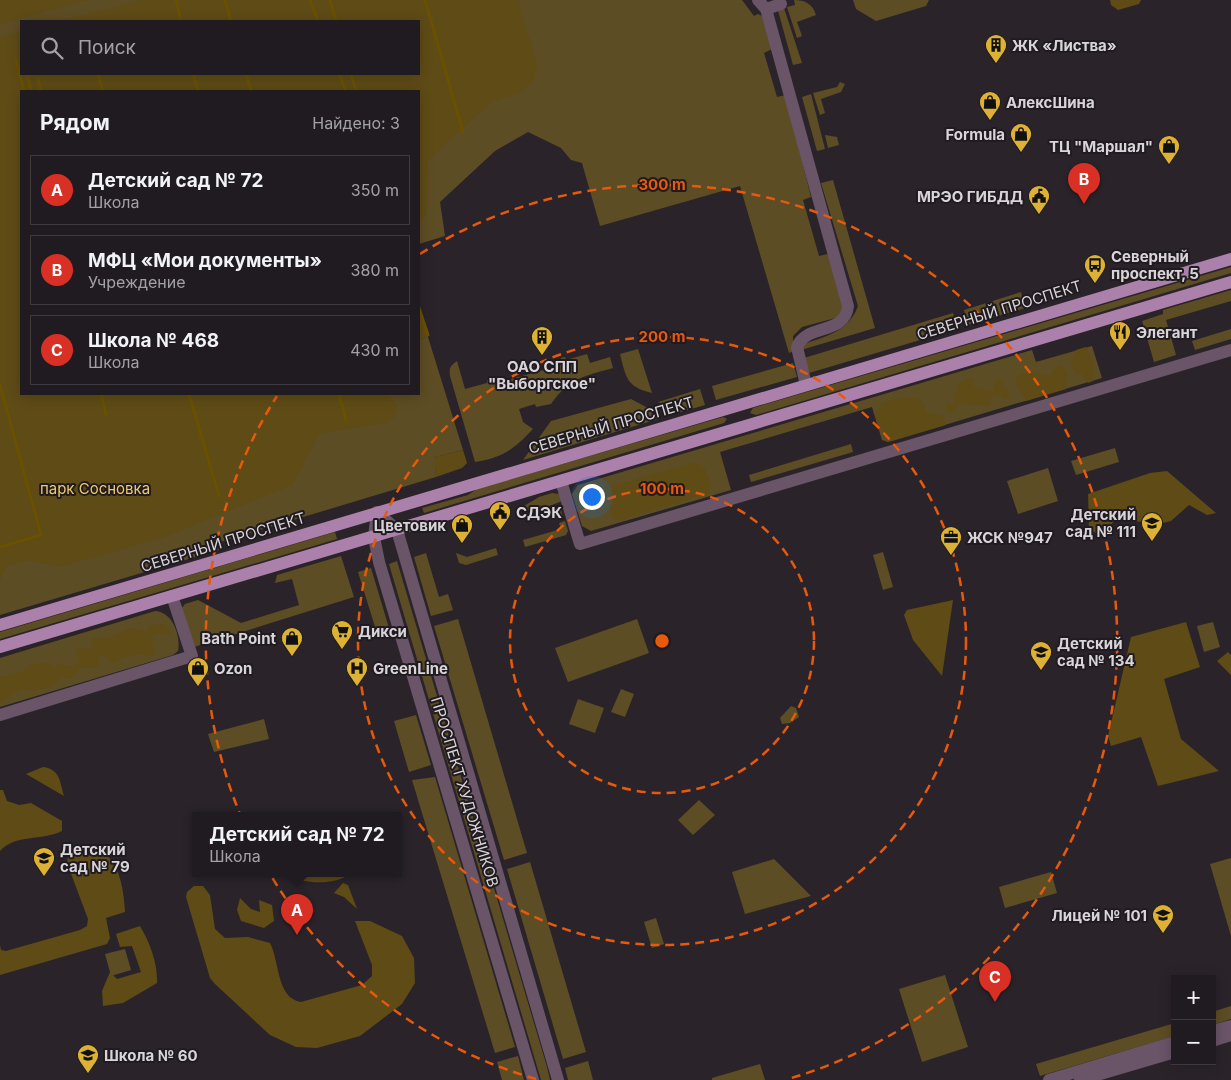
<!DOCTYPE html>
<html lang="ru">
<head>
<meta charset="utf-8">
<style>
	:root { --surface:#201b20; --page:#2d282d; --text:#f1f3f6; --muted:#a2a1a5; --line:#3d393e; --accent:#d93025 }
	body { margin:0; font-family:Inter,sans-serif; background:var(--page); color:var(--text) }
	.controls { position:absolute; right:15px; bottom:15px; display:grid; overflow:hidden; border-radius:0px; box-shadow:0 2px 12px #0003 }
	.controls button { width:45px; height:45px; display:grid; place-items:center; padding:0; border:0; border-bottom:1px solid var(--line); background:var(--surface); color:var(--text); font:25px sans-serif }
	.you { position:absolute; left:591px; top:496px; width:18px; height:18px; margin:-12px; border:4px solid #fff; border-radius:50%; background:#1a73e8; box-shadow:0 0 0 8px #1a73e833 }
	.badge { display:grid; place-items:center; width:32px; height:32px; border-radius:50%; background:var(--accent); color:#fff; font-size:16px; font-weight:700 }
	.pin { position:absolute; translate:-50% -41px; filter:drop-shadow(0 1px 2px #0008) }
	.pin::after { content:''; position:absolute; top:26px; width:18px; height:15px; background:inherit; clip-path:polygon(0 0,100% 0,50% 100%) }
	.popup { position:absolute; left:192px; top:812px; width:210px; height:65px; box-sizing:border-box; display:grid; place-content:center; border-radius:0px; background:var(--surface); filter:drop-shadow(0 1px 4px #0005); font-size:16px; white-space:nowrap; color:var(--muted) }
	.popup b { font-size:19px; color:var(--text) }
	.popup::after { content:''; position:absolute; left:50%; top:100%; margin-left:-10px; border:10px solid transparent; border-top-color:var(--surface) }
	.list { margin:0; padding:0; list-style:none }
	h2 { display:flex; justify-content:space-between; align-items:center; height:65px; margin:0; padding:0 20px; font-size:21px }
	h2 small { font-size:16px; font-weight:400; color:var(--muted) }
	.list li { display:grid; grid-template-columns:32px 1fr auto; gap:15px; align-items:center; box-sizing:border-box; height:70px; margin:0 10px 10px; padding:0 10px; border:1px solid var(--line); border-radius:0px }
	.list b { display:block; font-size:19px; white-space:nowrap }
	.list p { margin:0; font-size:16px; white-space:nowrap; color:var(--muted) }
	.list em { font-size:16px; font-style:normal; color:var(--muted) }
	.icon { flex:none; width:28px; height:28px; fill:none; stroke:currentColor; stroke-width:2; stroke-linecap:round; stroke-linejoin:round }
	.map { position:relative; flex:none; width:1231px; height:1080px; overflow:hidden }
	.search { position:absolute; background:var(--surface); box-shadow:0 2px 12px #0003; left:20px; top:20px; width:400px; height:55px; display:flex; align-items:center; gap:12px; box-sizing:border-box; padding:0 18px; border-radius:0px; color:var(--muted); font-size:19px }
	.panel { position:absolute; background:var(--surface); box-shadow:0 2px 12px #0003; left:20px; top:90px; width:400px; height:305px; border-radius:0px }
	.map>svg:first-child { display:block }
	.green { fill:#5d4d24; fill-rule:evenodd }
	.forest { fill:#5e4b16 }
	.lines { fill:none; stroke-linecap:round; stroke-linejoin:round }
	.stream { stroke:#6a5100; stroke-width:3 }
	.minor { stroke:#695468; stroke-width:12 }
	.major { stroke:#ab80aa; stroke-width:12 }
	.ring { fill:none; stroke:#e8590c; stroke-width:2.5; stroke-dasharray:9 6 }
	.labels { text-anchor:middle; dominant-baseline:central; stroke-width:4; stroke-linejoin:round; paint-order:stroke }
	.poi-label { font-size:15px; font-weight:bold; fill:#d8d4d7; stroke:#201b20; text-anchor:start }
	.street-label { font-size:15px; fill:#d8d4d7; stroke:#201b20 }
	.park-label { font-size:15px; fill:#eec96a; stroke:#201b20 }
	.centre { fill:#e8590c; stroke:#201b20; stroke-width:2.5 }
	.ring-label { font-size:15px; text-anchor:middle; font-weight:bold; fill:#e8590c; stroke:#201b20; stroke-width:4; stroke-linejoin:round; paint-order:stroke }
</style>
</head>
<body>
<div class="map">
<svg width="1231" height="1080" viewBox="0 0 1231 1080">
	<rect width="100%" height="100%" fill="#2a242a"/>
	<path class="green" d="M0,0H742L754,16L758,14L762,16L772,49L764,53L777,97L786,95L811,197L803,200L819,256L828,254L844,303L839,317L802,327L793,336L794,351L789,353L740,186L600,226L582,163L571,160L561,148L528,132L495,151L440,202L445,236L419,244V91H21V394H419V341L425,337L419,308L463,450L435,457L436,477L217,543L219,550L0,615ZM21,21H419V74H21Z
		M794,0C805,0 813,4 816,15L797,22L802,36L797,38L787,7L795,5Z
		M853,0H929L926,6L876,21L856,9Z
		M783,5L802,63L793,65L777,7Z
		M840,82L845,84L841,92L821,99L825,113L820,115L813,93L837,87Z
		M811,94L825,149L817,151L802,97Z
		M825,135L837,137L839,145L828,148Z
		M833,180L875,328L801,350L804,344C827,336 849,331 858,306L821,183Z
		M1231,267V273L756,415L750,413L753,408Z
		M1231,290V301L1166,320L1176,355L1154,362L1142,321L1163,314V310Z
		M1021,292L1025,308L968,325L964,310Z
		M953,313L957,329L809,373L804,358Z
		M1231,329V339L1195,350L1192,341Z
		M1092,346L1102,378L888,442L882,440L872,407L720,452L731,490L591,531L582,526L572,494L578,485L1032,350L1036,362Z
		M638,349L652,393C626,387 626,377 620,354Z
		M587,354L590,363L610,357L613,368C585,376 569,378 551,404L536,407L535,404L519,409L523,422L533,429C514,449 503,458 475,462L450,376C449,368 450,366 457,361L465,389L487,383V380L491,379L492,382L500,379L501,382L554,367V364L561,361V358L565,357L566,360Z
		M793,363L797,377L716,400L712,386Z
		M700,389L705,405L678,413L658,402Z
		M631,399L659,414L658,419L523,460L551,421Z
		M723,417L727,419L724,423L424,513L422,508L468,495L477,489Z
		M851,444L853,452L751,482L749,475Z
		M1115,448L1119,462L1076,475L1071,461Z
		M1048,468L1058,501L1018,514L1007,481Z
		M552,493L559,494L562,501L527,515L524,506L539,497Z
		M560,506L563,517L558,519L556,512L549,514L548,511Z
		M565,521L568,531L566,535L525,547L523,540L561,529L559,523Z
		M335,532L337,539L0,639V632Z
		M496,548L498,555L466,565L459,563L456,553L467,557Z
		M883,552L893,587L883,590L873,555Z
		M426,553L439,597L448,594L453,610L431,616L414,557Z
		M341,556L354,597L194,647L180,610L185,604L198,600L241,623L299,605L292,579L275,583L277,575Z
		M397,561L547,1067L550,1080H541L389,564Z
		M371,568L389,628L376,630L358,572Z
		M155,611C173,612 181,636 178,651L173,655L0,707V658Z
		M458,619L527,853L504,860L434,626Z
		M637,619L649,653L568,682L555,648Z
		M1213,622L1220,647L1204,652L1197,626Z
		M621,689L634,694L625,717L611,712Z
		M578,699L604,708L595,733L569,724Z
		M791,706L796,708L799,717L790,723L782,724L780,718Z
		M416,715L431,765L409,772L394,721Z
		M264,719L269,739L214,752L208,734Z
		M435,777L515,1047L495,1053L412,780Z
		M699,800L715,815L693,835L678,820Z
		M1231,858V936L1210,864Z
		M774,859L811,896L745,914L732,872Z
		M530,862L586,1052L563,1059L507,869Z
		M1051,872L1057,893L1005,908L999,887Z
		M656,918L664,944L652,948L644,922Z
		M125,949L131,970L111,976L105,954Z
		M945,975L968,1047L922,1062L899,989Z
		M1231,1006V1019L1212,1025V1012Z
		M1175,1023V1036L1040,1076L1036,1064Z
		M518,1056L524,1080H502L497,1062Z
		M588,1061L593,1080H568L565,1068Z
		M760,1064L765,1080H712V1078Z"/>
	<path class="forest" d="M0,0H88L0,24Z
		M143,0H518L537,64L534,80L521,93L493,101L428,160L426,216L419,223V91H21V394H384L388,395L397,407L395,417L386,423L322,433L318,437L292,485L165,537L60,567L28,560L7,566L0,580V37L21,31V74H419V21H60Z
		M1110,0H1141L1139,4L1118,10L1111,5Z
		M419,308L428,335L419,341Z
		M1086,347L1093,364V381L1088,383L1082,373L1076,374L1070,365L1076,350Z
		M1061,365L1067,373L1066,389L1026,401L1015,381L1018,375L1032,372L1047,376L1052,374L1055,367Z
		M970,378L974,380V387L989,391L994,389L993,384L999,379L1004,381V387L1009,391L1010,397L1004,399L1000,395L991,397L990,405L986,407L983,405L959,404L952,413L946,410L947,404H955L953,393L959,392L957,387L959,383Z
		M904,397L918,398L925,406V412L942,416L946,425L892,441L877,424L875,414L883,403Z
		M463,450L467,463L462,468L436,477L434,457Z
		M693,463L703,466L711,485L709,493L620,520L613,518L605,496L606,488Z
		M1167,471L1216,513L1207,515L1189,505L1171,521L1159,524L1116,519L1101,536L1089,529L1088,494L1150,473Z
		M953,600L942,676L913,640L904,615L907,610Z
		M1186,622L1200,667L1164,679L1181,739L1219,771L1158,786L1141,737L1111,746L1108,736L1131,637Z
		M161,624L167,626L171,635L158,633L152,636L155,652L151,656C139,652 124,655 114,663L104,656H98L100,664L97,668H80L71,679L62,677C49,690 37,693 20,689L0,703V677L22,672L29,665L45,662L56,667L61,664L72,667L80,662L76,654L77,648L92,649L94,647L91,639C98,636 104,639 111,637C125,632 131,623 146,632L152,625Z
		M1228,652L1231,655V675L1217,661Z
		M43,767C60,769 60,782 64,796L26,774Z
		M0,790H3L7,801L19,805L31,803L62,821V831C42,841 15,834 0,851Z
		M100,851C120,860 124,892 125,912L106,918L110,938L107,944L0,975V945L1,950L6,951L80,930L87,926L88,919L67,863L68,857Z
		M282,874H351C329,887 304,883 282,874Z
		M343,883L348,885L357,909L344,897L334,893Z
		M194,886H203L210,895L215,929L225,938L248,937L270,943C280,962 276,998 301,1002L362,985L372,976V965L355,921H370L402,936L414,958L415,983L402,1004L360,1036L317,1048L296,1047L270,1035L215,984L210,978L186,897L187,892Z
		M240,898L251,909L260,912L259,900L272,905L274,921L264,928L241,921L237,910Z
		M140,926C150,943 158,964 157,983L123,1003L103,1006L102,991L110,972L117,979L141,972L132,946L120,947L116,934Z"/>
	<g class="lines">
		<path class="stream" d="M176,0L181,21
			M225,0L231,21
			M310,0L318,21
			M330,0L336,21
			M425,0L463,132
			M16,60L24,91
			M27,74L31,91
			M98,74L103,91
			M193,74L198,91
			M246,74L251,91
			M339,74L346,91
			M351,74L356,91
			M38,79L41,91
			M419,308L428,335
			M0,385L41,535L0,547
			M101,394L106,415
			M189,394L219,496
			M339,394L346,420"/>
		<path class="minor" d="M758,0L766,9L781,4
			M766,9L848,306C845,336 806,323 797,347L806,385
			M561,481L580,544L1231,350
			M377,512L397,530L558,1080
			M377,512L374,537L379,562L533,1080
			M0,715L192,656L172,596
			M1212,1031L1231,1026
			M1212,1041L1231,1035
			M1049,1080L1175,1042
			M1080,1080L1175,1052"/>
		<path class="major" d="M0,625L1231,259
			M0,647L1231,282"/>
	</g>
	<g class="ring">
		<circle cx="662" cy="641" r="152"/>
		<circle cx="662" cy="641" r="304"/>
		<path d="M536 1079A456 456 0 0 1 277 396M420 254A456 456 0 1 1 788 1079"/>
	</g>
	<defs>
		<g id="building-pin" transform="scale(1.125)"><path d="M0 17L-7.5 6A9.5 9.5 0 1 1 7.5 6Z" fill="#ddb133" stroke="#201b20"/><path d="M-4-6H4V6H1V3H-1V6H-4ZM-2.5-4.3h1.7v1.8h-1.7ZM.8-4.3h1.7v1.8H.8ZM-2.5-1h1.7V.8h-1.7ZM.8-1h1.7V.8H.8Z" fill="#111"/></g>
		<g id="shop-pin" transform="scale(1.125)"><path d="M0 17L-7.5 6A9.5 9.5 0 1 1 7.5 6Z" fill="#ddb133" stroke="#201b20"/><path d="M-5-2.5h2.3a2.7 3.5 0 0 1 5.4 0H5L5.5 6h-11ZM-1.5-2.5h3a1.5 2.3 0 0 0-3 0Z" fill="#111"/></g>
		<g id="civic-pin" transform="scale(1.125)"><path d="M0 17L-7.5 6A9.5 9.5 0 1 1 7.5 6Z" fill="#ddb133" stroke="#201b20"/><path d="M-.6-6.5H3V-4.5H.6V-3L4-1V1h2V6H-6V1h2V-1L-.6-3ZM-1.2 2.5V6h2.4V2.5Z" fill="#111"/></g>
		<g id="bus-pin" transform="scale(1.125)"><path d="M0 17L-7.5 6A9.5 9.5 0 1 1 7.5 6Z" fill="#ddb133" stroke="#201b20"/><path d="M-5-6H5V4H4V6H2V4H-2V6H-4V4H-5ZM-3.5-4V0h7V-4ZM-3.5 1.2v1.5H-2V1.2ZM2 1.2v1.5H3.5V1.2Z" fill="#111"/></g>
		<g id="restaurant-pin" transform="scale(1.125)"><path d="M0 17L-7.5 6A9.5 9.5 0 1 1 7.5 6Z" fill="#ddb133" stroke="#201b20"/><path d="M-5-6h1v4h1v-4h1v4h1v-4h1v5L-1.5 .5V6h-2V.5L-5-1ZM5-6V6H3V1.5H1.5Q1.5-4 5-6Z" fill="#111"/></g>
		<g id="school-pin" transform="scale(1.125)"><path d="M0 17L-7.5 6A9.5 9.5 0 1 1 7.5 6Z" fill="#ddb133" stroke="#201b20"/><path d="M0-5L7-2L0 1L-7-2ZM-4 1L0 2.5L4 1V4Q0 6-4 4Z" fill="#111"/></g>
		<g id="office-pin" transform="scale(1.125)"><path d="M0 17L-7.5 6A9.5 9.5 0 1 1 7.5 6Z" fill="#ddb133" stroke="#201b20"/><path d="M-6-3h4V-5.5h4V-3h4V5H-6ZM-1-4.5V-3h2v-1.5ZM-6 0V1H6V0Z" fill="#111"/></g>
		<g id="supermarket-pin" transform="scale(1.125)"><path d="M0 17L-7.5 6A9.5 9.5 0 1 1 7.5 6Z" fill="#ddb133" stroke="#201b20"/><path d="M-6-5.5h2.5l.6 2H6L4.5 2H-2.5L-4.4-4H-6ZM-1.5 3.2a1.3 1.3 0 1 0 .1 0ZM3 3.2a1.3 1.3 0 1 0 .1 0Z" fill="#111"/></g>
		<g id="hospital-pin" transform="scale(1.125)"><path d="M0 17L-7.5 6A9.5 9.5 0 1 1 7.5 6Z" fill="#ddb133" stroke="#201b20"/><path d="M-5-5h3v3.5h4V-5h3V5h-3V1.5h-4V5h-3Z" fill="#111"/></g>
	</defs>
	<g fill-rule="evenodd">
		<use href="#building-pin" x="996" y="45"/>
		<use href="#shop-pin" x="990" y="102"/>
		<use href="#shop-pin" x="1021" y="134"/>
		<use href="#shop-pin" x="1169" y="146"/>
		<use href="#civic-pin" x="1039" y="196"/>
		<use href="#bus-pin" x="1095" y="265"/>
		<use href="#restaurant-pin" x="1120" y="332"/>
		<use href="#building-pin" x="542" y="337"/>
		<use href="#civic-pin" x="500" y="512"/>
		<use href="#school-pin" x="1152" y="523"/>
		<use href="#shop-pin" x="462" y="525"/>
		<use href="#office-pin" x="951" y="537"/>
		<use href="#supermarket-pin" x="342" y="631"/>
		<use href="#shop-pin" x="292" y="638"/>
		<use href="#school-pin" x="1041" y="652"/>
		<use href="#shop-pin" x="198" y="668"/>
		<use href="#hospital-pin" x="357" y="668"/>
		<use href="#school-pin" x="44" y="858"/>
		<use href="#school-pin" x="1163" y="915"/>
		<use href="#school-pin" x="88" y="1055"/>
	</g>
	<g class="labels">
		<g class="poi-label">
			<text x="1012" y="45">ЖК «Листва»</text>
			<text x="1006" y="102">АлексШина</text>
			<text x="1005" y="134" text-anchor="end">Formula</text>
			<text x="1153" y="146" text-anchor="end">ТЦ "Маршал"</text>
			<text x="1023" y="196" text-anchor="end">МРЭО ГИБДД</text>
			<text x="1111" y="256">Северный<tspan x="1111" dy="17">проспект, 5</tspan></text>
			<text x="1136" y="332">Элегант</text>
			<text x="542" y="366" text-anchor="middle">ОАО СПП<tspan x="542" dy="17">"Выборгское"</tspan></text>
			<text x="516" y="512">СДЭК</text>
			<text x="1136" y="514" text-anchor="end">Детский<tspan x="1136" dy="17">сад № 111</tspan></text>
			<text x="446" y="525" text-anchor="end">Цветовик</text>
			<text x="967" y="537">ЖСК №947</text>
			<text x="358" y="631">Дикси</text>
			<text x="276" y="638" text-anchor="end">Bath Point</text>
			<text x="1057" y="643">Детский<tspan x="1057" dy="17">сад № 134</tspan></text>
			<text x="214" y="668">Ozon</text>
			<text x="373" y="668">GreenLine</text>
			<text x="60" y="849">Детский<tspan x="60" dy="17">сад № 79</tspan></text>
			<text x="1147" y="915" text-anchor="end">Лицей № 101</text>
			<text x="104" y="1055">Школа № 60</text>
		</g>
		<g class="street-label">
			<text transform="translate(999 310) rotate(-17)">СЕВЕРНЫЙ ПРОСПЕКТ</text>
			<text transform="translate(611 425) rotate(-16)">СЕВЕРНЫЙ ПРОСПЕКТ</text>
			<text transform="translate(223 542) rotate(-17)">СЕВЕРНЫЙ ПРОСПЕКТ</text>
			<text transform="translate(465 792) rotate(73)">ПРОСПЕКТ ХУДОЖНИКОВ</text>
		</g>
		<g class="park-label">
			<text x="95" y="488">парк Сосновка</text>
		</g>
	</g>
	<circle cx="662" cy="641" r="8" class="centre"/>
	<g class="ring-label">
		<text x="662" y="190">300 m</text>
		<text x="662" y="342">200 m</text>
		<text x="662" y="494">100 m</text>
	</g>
</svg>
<div class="controls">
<button>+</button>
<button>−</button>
</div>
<div class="you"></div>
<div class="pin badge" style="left:297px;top:935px">A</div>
<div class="popup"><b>Детский сад № 72</b>Школа</div>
<div class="pin badge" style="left:1084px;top:204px">B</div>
<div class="pin badge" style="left:995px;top:1002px">C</div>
<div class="search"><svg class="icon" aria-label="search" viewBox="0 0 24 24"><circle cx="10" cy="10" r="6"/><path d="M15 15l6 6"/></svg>Поиск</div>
<section class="panel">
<h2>Рядом<small>Найдено: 3</small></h2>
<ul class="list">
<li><span class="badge">A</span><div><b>Детский сад № 72</b><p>Школа</p></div><em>350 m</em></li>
<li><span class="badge">B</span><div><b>МФЦ «Мои документы»</b><p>Учреждение</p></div><em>380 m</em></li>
<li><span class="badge">C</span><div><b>Школа № 468</b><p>Школа</p></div><em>430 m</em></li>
</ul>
</section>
</div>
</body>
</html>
